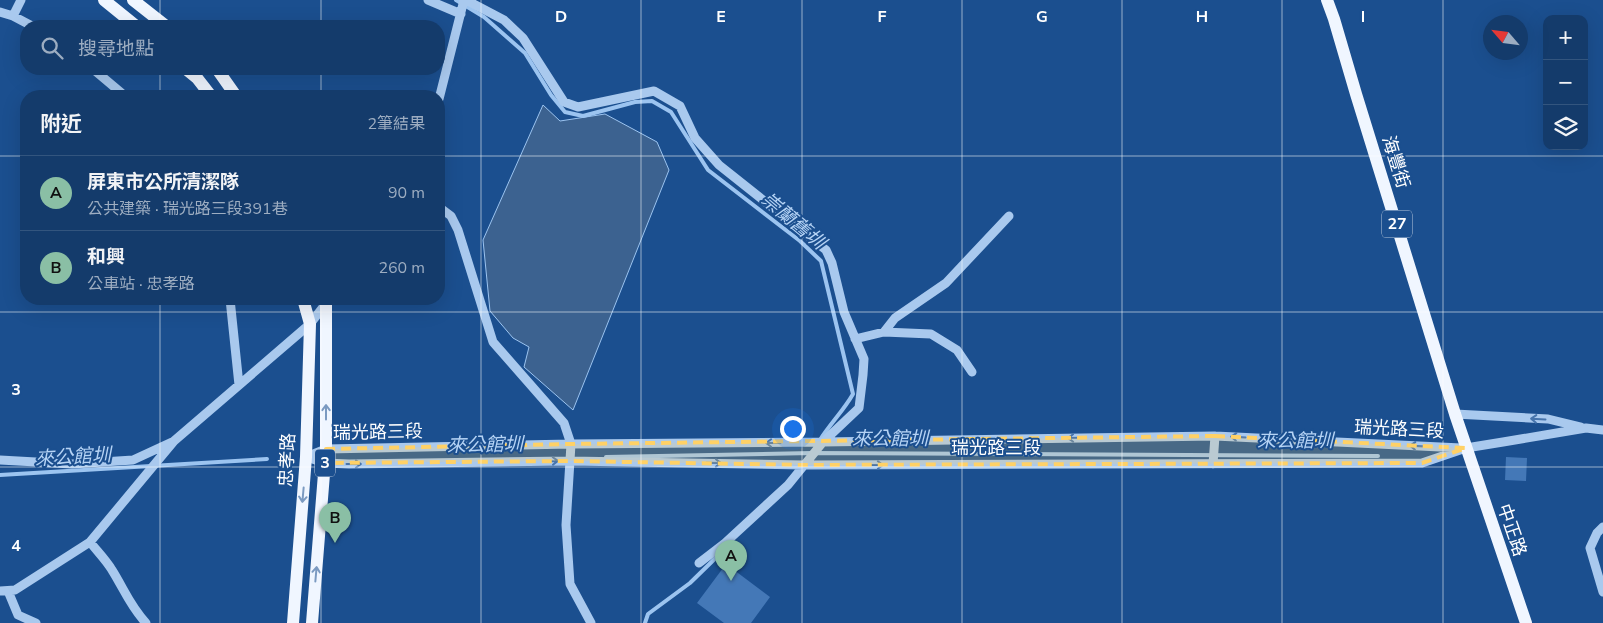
<!DOCTYPE html>
<html lang="zh-TW">
<head>
<meta charset="utf-8">
<style>
	:root { --surface:#143b6b; --page:#214673; --text:#f1f3f6; --muted:#9dadc1; --line:#33557e; --accent:#8abfa5 }
	body { margin:0; font-family:"Nunito Sans","Noto Sans TC",sans-serif; background:var(--page); color:var(--text) }
	.controls { position:absolute; right:15px; top:15px; display:grid; overflow:hidden; border-radius:10px; box-shadow:0 5px 20px #0002 }
	.controls button { width:45px; height:45px; display:grid; place-items:center; padding:0; border:0; border-bottom:1px solid var(--line); background:var(--surface); color:var(--text); font:25px sans-serif }
	.compass { position:absolute; left:1483px; top:15px; width:45px; height:45px; border-radius:50%; background:var(--surface); box-shadow:0 5px 20px #0002; rotate:298deg }
	.you { position:absolute; left:792px; top:428px; width:18px; height:18px; margin:-12px; border:4px solid #fff; border-radius:50%; background:#1a73e8; box-shadow:0 0 0 8px #1a73e833 }
	.badge { display:grid; place-items:center; width:32px; height:32px; border-radius:50%; background:var(--accent); color:#111; font-size:16px; font-weight:700 }
	.pin { position:absolute; translate:-50% -41px; filter:drop-shadow(0 1px 2px #0008) }
	.pin::after { content:''; position:absolute; top:26px; width:18px; height:15px; background:inherit; clip-path:polygon(0 0,100% 0,50% 100%) }
	.list { margin:0; padding:0; list-style:none }
	h2 { display:flex; justify-content:space-between; align-items:center; height:65px; margin:0; padding:0 20px; font-size:21px }
	h2 small { font-size:16px; font-weight:400; color:var(--muted) }
	.list li { display:grid; grid-template-columns:32px 1fr auto; gap:15px; align-items:center; box-sizing:border-box; height:75px; padding:0 20px; border-top:1px solid var(--line) }
	.list b { display:block; font-size:19px; white-space:nowrap }
	.list p { margin:0; font-size:16px; white-space:nowrap; color:var(--muted) }
	.list em { font-size:16px; font-style:normal; color:var(--muted) }
	.icon { flex:none; width:28px; height:28px; fill:none; stroke:currentColor; stroke-width:2; stroke-linecap:round; stroke-linejoin:round }
	.map { position:relative; flex:none; width:1603px; height:623px; overflow:hidden }
	.search { position:absolute; background:var(--surface); box-shadow:0 5px 20px #0002; left:20px; top:20px; width:425px; height:55px; display:flex; align-items:center; gap:12px; box-sizing:border-box; padding:0 18px; border-radius:20px; color:var(--muted); font-size:19px }
	.panel { position:absolute; background:var(--surface); box-shadow:0 5px 20px #0002; left:20px; top:90px; width:425px; height:215px; border-radius:20px }
	.map>svg:first-child { display:block }
	.water { fill:#3c6290; stroke:#9cc4f0 }
	.lines { fill:none; stroke-linecap:round; stroke-linejoin:round }
	.stream { stroke:#9cc4f0; stroke-width:4 }
	.building { fill:#4478b7 }
	.minor { stroke:#a9c9ee; stroke-width:9 }
	.major { stroke:#f0f6ff; stroke-width:12 }
	.oneway { stroke:#7b9ac1 }
	.oneway2 { stroke:#4674ac }
	.marked { fill:#ffd166; fill-opacity:0.2; stroke:#ffd166; stroke-width:4; stroke-dasharray:10 6; stroke-linejoin:round }
	.grid { fill:none; stroke:#fff; stroke-width:1; stroke-opacity:0.55 }
	.labels { text-anchor:middle; dominant-baseline:central; stroke-width:4; stroke-linejoin:round; paint-order:stroke }
	.shield { fill:#1b4f8f; stroke:#bbcadd; stroke-width:1 }
	.shield-label { font-size:16px; font-weight:bold; fill:#fff }
	.street-label { font-size:18px; fill:#fff; stroke:#1b4f8f }
	.water-label { font-size:19px; font-style:italic; fill:#b5d3f5; stroke:#1b4f8f }
	.grid-label { font-size:16px; text-anchor:middle; font-weight:bold; fill:#fff; stroke:#1b4f8f; stroke-width:4; stroke-linejoin:round; paint-order:stroke }
</style>
</head>
<body>
<div class="map">
<svg width="1603" height="623" viewBox="0 0 1603 623">
	<rect width="100%" height="100%" fill="#1b4f8f"/>
	<path class="water" d="M543,105L560,121L605,114L657,142L669,170L573,410L524,367L529,347L513,338L490,311L483,240Z"/>
	<g class="lines">
		<path class="stream" d="M456,0L484,17L525,53L551,95L565,112L583,116L635,102L652,101L671,112L708,170L800,241L821,261L853,394C844,410 830,424 820,440
			M606,457L812,453L1378,456
			M0,475L267,459
			M645,623L648,614L690,583L731,543"/>
	</g>
	<path class="building" d="M1506,457L1527,458L1526,481L1505,480Z
		M726,564L770,597L751,623H724L697,603Z"/>
	<g class="lines">
		<path class="minor" d="M428,0L461,14
			M466,0L504,20L523,38L564,102L578,107L654,91L680,106L695,138L719,165L826,250L832,263L844,312L864,359L863,375L859,408L823,442L788,485L725,543L699,563
			M0,12L13,16L32,26
			M13,16L21,0
			M93,69L125,96
			M439,99L464,0
			M439,207L451,216L458,230L493,342L564,423L571,444L566,525L570,584L591,623
			M230,299L239,385
			M884,332L895,318L946,283L1009,216
			M855,339L884,332L931,334L957,350L972,372
			M1455,414L1548,419L1581,427
			M306,457L325,463L349,464L570,461L805,465L1422,463L1466,448L1503,442L1586,428L1603,430
			M306,457L326,449L571,444L823,442L1215,436L1461,448
			M0,460L72,464L133,460L172,442
			M1213,464L1215,436
			M1603,527L1597,533L1590,548L1603,592
			M90,542C97,551 106,560 112,570C124,589 130,606 146,623
			M0,591L15,590L90,542L174,441L310,324L327,302
			M8,591L18,615L36,623"/>
		<path class="major" d="M104,0L136,26
			M133,0L166,26
			M1327,0L1334,19L1356,94L1455,414L1526,623
			M186,69L197,78L211,96
			M217,69L236,96
			M293,623L306,457L310,324L303,299
			M312,623L326,449V303L325,299"/>
	</g>
	<defs><path id="oneway-shaft" d="M-6 0H5M1.5-3L5.5 0L1.5 3" fill="none" stroke-width="1.6" stroke-linecap="round" stroke-linejoin="round" transform="scale(1.25)"/></defs>
	<g class="oneway">
		<use href="#oneway-shaft" transform="translate(326 412) rotate(-90)"/>
		<use href="#oneway-shaft" transform="translate(303 495) rotate(95)"/>
		<use href="#oneway-shaft" transform="translate(316 574) rotate(-85)"/>
	</g>
	<g class="oneway2">
		<use href="#oneway-shaft" transform="translate(1538 419) rotate(-177)"/>
		<use href="#oneway-shaft" transform="translate(1238 437) rotate(-177)"/>
		<use href="#oneway-shaft" transform="translate(1075 438) rotate(179)"/>
		<use href="#oneway-shaft" transform="translate(773 443) rotate(180)"/>
		<use href="#oneway-shaft" transform="translate(1417 446) rotate(-177)"/>
		<use href="#oneway-shaft" transform="translate(551 461) rotate(-1)"/>
		<use href="#oneway-shaft" transform="translate(714 463) rotate(1)"/>
		<use href="#oneway-shaft" transform="translate(354 464)"/>
		<use href="#oneway-shaft" transform="translate(876 465)"/>
	</g>
	<path class="marked" d="M1215,436L1466,448L1422,463L805,465L570,461L325,463L326,449L571,444Z"/>
	<path class="grid" d="M160,0V26M321,0V26M481,0V623M641,0V623M802,0V623M962,0V623M1122,0V623M1282,0V623M1443,0V623M160,69V96M321,69V96M0,156H26M439,156H1603M160,299V623M321,299V623M0,312H1603M0,467H1603"/>
	<g class="labels">
		<g class="shield">
			<rect x="1382" y="210.5" width="30" height="27" rx="4"/>
			<rect x="315" y="449.5" width="20" height="27" rx="4"/>
		</g>
		<g class="shield-label">
			<text x="1397" y="224">27</text>
			<text x="325" y="463">3</text>
		</g>
		<g class="street-label">
			<text transform="translate(1396 162) rotate(73)">海豐街</text>
			<text transform="translate(1399 429) rotate(3)">瑞光路三段</text>
			<text transform="translate(378 432) rotate(-1)">瑞光路三段</text>
			<text x="996" y="448">瑞光路三段</text>
			<text transform="translate(287 460) rotate(-87)">忠孝路</text>
			<text transform="translate(1512 530) rotate(71)">中正路</text>
		</g>
		<g class="water-label">
			<text transform="translate(793 221) rotate(40)">崇蘭舊圳</text>
			<text x="890" y="439">來公館圳</text>
			<text x="1295" y="441">來公館圳</text>
			<text transform="translate(485 445) rotate(-1)">來公館圳</text>
			<text transform="translate(73 457) rotate(-3)">來公館圳</text>
		</g>
	</g>
	<g class="grid-label">
		<text x="561" y="22">D</text>
		<text x="721" y="22">E</text>
		<text x="882" y="22">F</text>
		<text x="1042" y="22">G</text>
		<text x="1202" y="22">H</text>
		<text x="1363" y="22">I</text>
		<text x="16" y="395">3</text>
		<text x="16" y="551">4</text>
	</g>
</svg>
<div class="controls">
<button>+</button>
<button>−</button>
<button><svg class="icon" aria-label="layers" viewBox="0 0 24 24"><path d="M12 4l9 5-9 5-9-5zM3 14l9 5 9-5"/></svg></button>
</div>
<svg class="compass" viewBox="-18 -18 36 36"><path d="M0-13l5 13h-10z" fill="#e53935"/><path d="M0 13l5-13h-10z" fill="#9dadc1"/></svg>
<div class="you"></div>
<div class="pin badge" style="left:731px;top:581px">A</div>
<div class="pin badge" style="left:335px;top:543px">B</div>
<div class="search"><svg class="icon" aria-label="search" viewBox="0 0 24 24"><circle cx="10" cy="10" r="6"/><path d="M15 15l6 6"/></svg>搜尋地點</div>
<section class="panel">
<h2>附近<small>2筆結果</small></h2>
<ul class="list">
<li><span class="badge">A</span><div><b>屏東市公所清潔隊</b><p>公共建築 · 瑞光路三段391巷</p></div><em>90 m</em></li>
<li><span class="badge">B</span><div><b>和興</b><p>公車站 · 忠孝路</p></div><em>260 m</em></li>
</ul>
</section>
</div>
</body>
</html>
